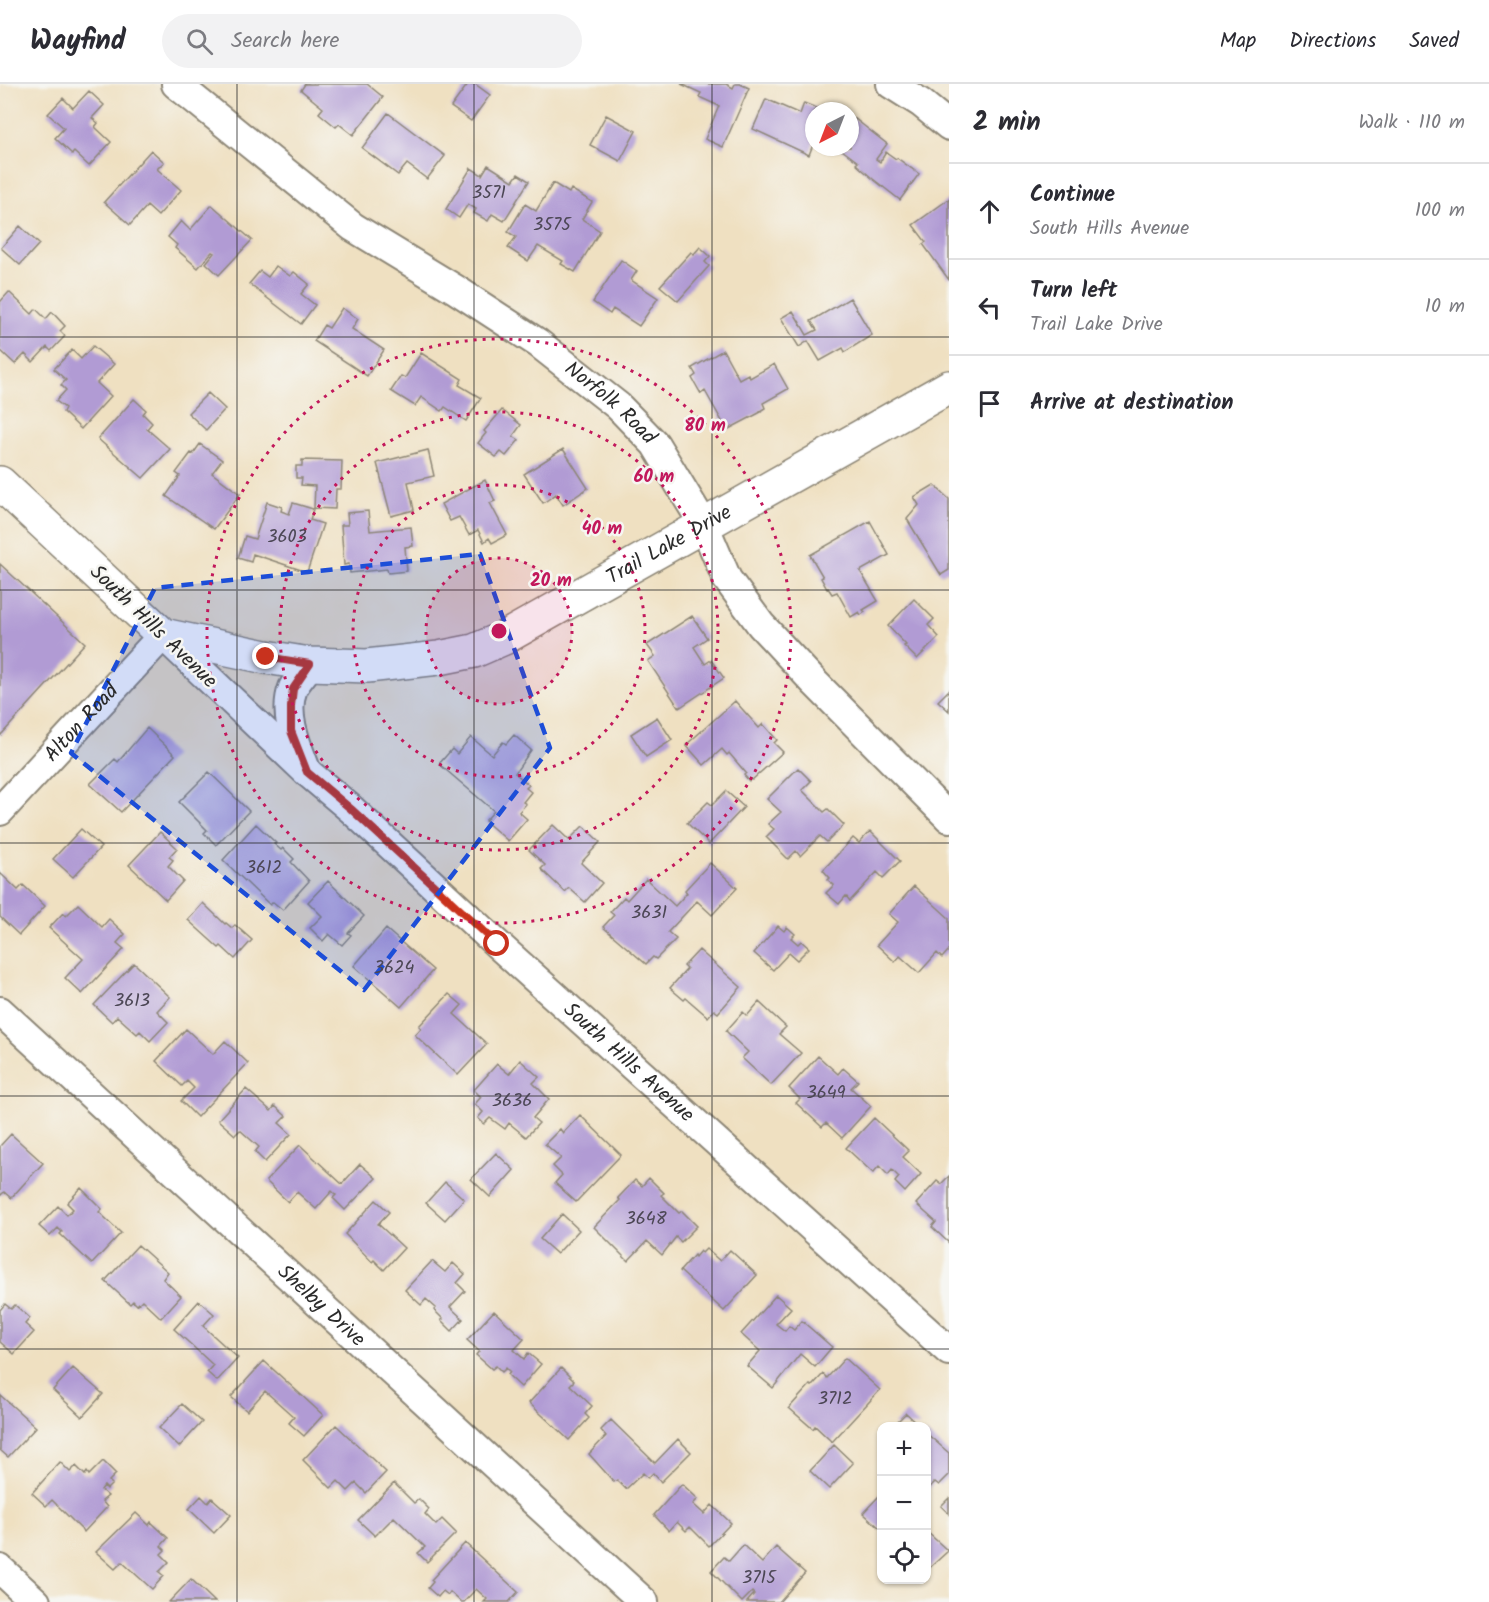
<!DOCTYPE html>
<html lang="en">
<head>
<meta charset="utf-8">
<style>
	:root { --surface:#fff; --page:#f2f2f3; --text:#2b2b33; --muted:#7c7c81; --line:#e1e1e2 }
	body { margin:0; font-family:Kalam,sans-serif; background:var(--page); color:var(--text) }
	.controls { position:absolute; right:18px; bottom:18px; display:grid; overflow:hidden; border-radius:12px; box-shadow:0 2px 4px #0004 }
	.controls button { width:54px; height:54px; display:grid; place-items:center; padding:0; border:0; border-bottom:2px solid var(--line); background:var(--surface); color:var(--text); font:30px sans-serif }
	.compass { position:absolute; left:805px; top:18px; width:54px; height:54px; border-radius:50%; background:var(--surface); box-shadow:0 2px 4px #0004; rotate:222deg }
	.stop { position:absolute; width:18px; height:18px; margin:-14px; border:4px solid #c8321e; border-radius:50%; background:#fff }
	.stop.end { background:#c8321e; border-color:#fff; box-shadow:0 2px 6px #0008 }
	.list { margin:0; padding:0; list-style:none }
	h2 { display:flex; justify-content:space-between; align-items:center; height:78px; margin:0; padding:0 24px; font-size:26px }
	h2 small { font-size:20px; font-weight:400; color:var(--muted) }
	.list li { display:grid; grid-template-columns:39px 1fr auto; gap:18px; align-items:center; box-sizing:border-box; height:96px; padding:0 24px; border-top:2px solid var(--line) }
	.list b { display:block; font-size:22px; white-space:nowrap }
	.list p { margin:0; font-size:20px; white-space:nowrap; color:var(--muted) }
	.list em { font-size:20px; font-style:normal; color:var(--muted) }
	.icon { flex:none; width:33px; height:33px; fill:none; stroke:currentColor; stroke-width:2; stroke-linecap:round; stroke-linejoin:round }
	.map { position:relative; flex:none; width:949px; height:1518px; overflow:hidden }
	header { display:flex; align-items:center; gap:36px; box-sizing:border-box; height:84px; padding:0 30px; background:var(--surface); border-bottom:2px solid var(--line) }
	header strong { font-size:28px }
	nav { display:flex; gap:33px; margin-inline-start:auto; font-size:21px }
	.search { width:420px; height:54px; background:var(--page); display:flex; align-items:center; gap:15px; box-sizing:border-box; padding:0 21px; border-radius:33px; color:var(--muted); font-size:22px }
	main { display:flex }
	aside { flex:1; background:var(--surface) }
	.map>svg:first-child { display:block }
	.building { fill:#b19bd4 }
	.lines { fill:none; stroke-linecap:round; stroke-linejoin:round }
	.minor-casing { stroke:#8d8676; stroke-width:32 }
	.tertiary-casing { stroke:#8d8676; stroke-width:36 }
	.minor { stroke:#fff; stroke-width:28 }
	.tertiary { stroke:#fff; stroke-width:33 }
	.route { stroke:#c8321e; stroke-width:8 }
	.marked { fill:#1d4ed8; fill-opacity:0.2; stroke:#1d4ed8; stroke-width:4.5; stroke-dasharray:12 8; stroke-linejoin:round }
	.grid { fill:none; stroke:#2b2b2b; stroke-width:1.5; stroke-opacity:0.55 }
	.ring { fill:none; stroke:#c2185b; stroke-width:3; stroke-dasharray:3 6 }
	.labels { text-anchor:middle; dominant-baseline:central; stroke-width:5; stroke-linejoin:round; paint-order:stroke }
	.number-label { font-size:18px; fill:#4c4755 }
	.street-label { font-size:21px; fill:#2b2b2b; stroke:#f6f6f2 }
	.centre { fill:#c2185b; stroke:#f6f6f2; stroke-width:3 }
	.ring-label { font-size:18px; text-anchor:middle; font-weight:bold; fill:#c2185b; stroke:#f6f6f2; stroke-width:5; stroke-linejoin:round; paint-order:stroke }
</style>
</head>
<body>
<header>
<strong>Wayfind</strong>
<div class="search"><svg class="icon" aria-label="search" viewBox="0 0 24 24"><circle cx="10" cy="10" r="6"/><path d="M15 15l6 6"/></svg>Search here</div>
<nav><a>Map</a><a>Directions</a><a>Saved</a></nav>
</header>
<main>
<div class="map">
<svg width="949" height="1518" viewBox="0 0 949 1518">
	<rect width="100%" height="100%" fill="#f6f6f2"/>
	<filter id="ink" filterUnits="userSpaceOnUse"><feTurbulence type="fractalNoise" baseFrequency=".0167" numOctaves="2"/><feDisplacementMap in="SourceGraphic" scale="12" xChannelSelector="R" yChannelSelector="G"/><feConvolveMatrix kernelMatrix="1 2 1 2 8 2 1 2 1" color-interpolation-filters="sRGB"/></filter>
	<filter id="wash" filterUnits="userSpaceOnUse"><feTurbulence type="fractalNoise" baseFrequency=".008" numOctaves="4" result="noise"/><feDisplacementMap in="SourceGraphic" scale="24" xChannelSelector="R" yChannelSelector="G"/><feGaussianBlur stdDeviation="1.35" result="paint"/><feColorMatrix in="noise" values="0 0 0 0 0 0 0 0 0 0 0 0 0 0 0 0 0 1.4 0 .05"/><feComposite in="paint" operator="in"/></filter>
	<g filter="url(#wash)">
		<rect width="100%" height="100%" fill="#efe0c1"/>
		<g id="blocks">
			<path class="building" d="M305,0H367L383,13L353,51L339,40L336,43L319,29L323,24L301,6Z
				M468,0H475L490,11L471,37L451,23Z
				M681,0H726L733,4L735,0H740L749,4L723,63L705,55L719,22L699,13L701,9Z
				M89,7L104,21L92,34L98,39L95,43L111,58L89,82L74,68L72,70L55,54L64,44L48,30L63,14L73,24Z
				M766,15L800,30L804,19L824,27H814V58L809,71L753,45Z
				M388,29L445,72L427,95L407,80L398,91L362,64Z
				M606,31L636,47L620,77L590,61Z
				M854,34L887,60L876,75L880,78L886,68L896,75L897,74L919,90L900,116L873,95L856,80L858,78L838,63H850V39Z
				M151,66L164,78L157,85L181,106L158,132L147,122L130,141L104,118Z
				M488,81L513,97L518,90L529,97L504,137L492,130L488,137L474,129L476,125L468,120L459,134L446,125L471,84L482,91Z
				M553,99L569,109L571,105L592,118L582,135L600,147L575,188L561,180L563,177L538,162L528,177L508,164L516,153L508,148L525,120L536,127Z
				M949,115V196L923,160L926,158L913,141Z
				M212,121L252,156L219,191L206,179L214,169L212,168L198,184L175,164L177,161L168,153L181,137L190,146Z
				M20,142L39,160L20,181L1,164Z
				M700,163L710,172L705,178L709,182L678,217L660,202L691,168L694,170Z
				M621,176L637,187L631,196L658,214L639,242L613,225L610,230L593,218Z
				M276,182L290,192L294,188L309,200L301,210L315,221L301,240L249,200L260,187L268,193Z
				M9,208L32,230L36,225L46,235L52,228L65,242L60,247L65,252L51,267L47,263L33,278L25,270L15,280L0,266V218Z
				M850,214L872,251L845,268L843,264L820,277L808,257L799,263L781,234L793,227L807,251L817,246L811,237Z
				M342,224L358,235L352,245L384,266L367,292L314,257L324,241L329,244Z
				M93,262L114,280L97,299L111,312L81,345L63,328L65,324L56,317L66,306L61,301L66,296L54,285L72,266L81,275Z
				M723,266L739,295L748,290L750,294L774,280L788,305L763,319L765,324L760,327L761,328L727,346L705,307L701,310L692,294L696,291L692,284Z
				M421,269L462,295L459,301L481,314L466,337L445,323L442,327L421,313L415,322L391,307L401,292L405,294Z
				M208,309L225,325L206,346L188,329Z
				M134,315L146,326L143,330L152,339L147,345L170,365L143,394L98,355Z
				M502,326L521,341L513,352L519,356L506,372L501,368L496,373L478,359L486,349L484,347Z
				M200,360L222,376L212,389L240,410L214,445L166,412L180,392L176,389L191,369L193,370Z
				M563,365L588,404L563,421L556,410L543,419L524,390Z
				M428,366L434,392L408,398L414,426L391,432L377,379Z
				M302,376L342,377L341,405H336L335,425L314,424L315,402L301,401L302,394H296V382H302Z
				M485,396L495,417L490,419L507,451L492,459L489,454L484,458L478,446L469,451L459,433L450,437L441,420Z
				M934,401L949,415V486L941,491L907,435L919,421L914,413Z
				M267,418L282,423L281,427L289,430L293,419L313,425L310,436L323,440L307,488L253,470L251,478L238,474L245,452L255,455Z
				M368,427L370,447L411,443L413,462L405,463L407,487L388,489L387,485L350,489L349,480L344,481L341,441H348L347,429Z
				M870,437L889,471L860,487L878,517L863,526L865,528L861,531L859,528L851,533L837,508L832,510L828,504L827,505L821,494L823,493L810,471Z
				M0,480L85,559L0,652Z
				M914,515L934,535L928,541L939,553L917,575L904,562L906,561L888,542Z
				M692,532L707,554L694,563L705,580L711,576L724,594L679,624L648,577L655,572L647,561Z
				M949,606V627L938,617Z
				M735,617L759,644L763,640L777,656L774,659L783,668L752,696L751,695L749,697L744,691L746,689L729,669L727,671L722,665L704,681L686,661Z
				M657,633L672,656L646,673L631,650Z
				M147,644L175,671L121,728L90,700L115,675L118,678Z
				M514,651L531,666L515,689L529,701L526,704L531,708L523,718L526,720L519,728L527,735L508,757L485,737L494,727L439,680L452,665L457,670L471,653L492,671L503,658L506,660Z
				M798,684L811,697L802,706L824,728L828,725L844,741L827,758L820,752L800,772L796,767L788,775L766,753L774,745L768,740L781,728L767,715Z
				M209,688L249,727L216,761L204,749L207,746L179,718Z
				M726,707L744,723L709,760L687,739L708,718L712,721Z
				M256,740L276,759L274,760L281,766L283,764L294,775L291,778L309,797L283,826L273,818L270,821L223,776Z
				M553,741L569,756L583,742L600,758L581,779L602,799L585,818L569,804L565,808L541,785L545,781L529,766Z
				M81,745L101,763L73,793L53,775Z
				M870,747L900,777L883,794L877,788L850,817L846,812L839,820L826,809L834,801L828,796L830,794L823,786L853,754L859,759Z
				M160,748L177,764L169,773L173,776L168,782L183,797L166,816L129,781Z
				M710,779L737,804L712,831L697,817L668,848L676,855L656,875L653,873L646,880L603,843L614,831L610,828L624,813L627,816L646,795L675,822L687,809L685,806Z
				M0,789L18,806L23,801L45,822L19,851L0,833Z
				M328,797L364,832L348,849L351,851L342,861L329,850L323,857L310,844L322,832L308,818Z
				M914,802L949,834V866L942,874L937,869L919,889L900,872L895,878L877,861L898,838L889,830Z
				M203,819L225,840L226,839L232,844L235,841L252,856L235,875L221,862L219,864L188,836Z
				M78,820L102,843L109,835L125,850L117,859L124,865L82,910L65,894L83,875L49,844L63,829L66,832Z
				M778,842L784,847L787,843L795,850L791,854L798,860L801,857L809,864L797,876L789,869L773,886L754,869Z
				M386,845L433,886L401,923L354,882Z
				M699,866L741,903L718,929L714,926L708,933L686,914L684,916L670,904L687,885L684,882Z
				M134,879L170,913L157,927L168,938L150,957L140,947L137,950L117,932L112,938L94,921Z
				M449,910L462,921L454,930L487,960L458,991L415,951L421,944L419,942Z
				M759,918L786,943L779,950L801,969L771,1001L742,974L748,968L726,947L743,928L747,932Z
				M186,945L213,970L225,957L248,979L197,1033L181,1017L194,1004L187,997L182,1002L156,977Z
				M818,972L838,990L843,984L858,997L851,1004L871,1022L842,1054L826,1039L822,1043L796,1019L800,1015L789,1004Z
				M520,976L539,993L533,999L549,1015L533,1034L539,1039L526,1053L509,1039L505,1045L490,1034L484,1040L478,1034L483,1028L475,1020L481,1013L474,1006L497,980L509,990Z
				M246,1005L271,1027L275,1022L286,1032L279,1039L291,1050L265,1078L255,1068L259,1063L240,1046L235,1051L218,1036Z
				M580,1031L621,1071L576,1118L555,1099L562,1091L553,1082L561,1074L545,1060L560,1045L563,1049Z
				M874,1034L909,1067L903,1073L921,1090L905,1108L895,1098L899,1093L892,1086L888,1091L879,1082L873,1089L846,1064Z
				M11,1050L43,1079L11,1114L4,1108L0,1112V1062Z
				M300,1061L342,1100L360,1080L376,1094L345,1126L333,1114L336,1111L332,1107L316,1125L297,1108L288,1118L266,1097Z
				M496,1069L514,1086L490,1113L471,1095Z
				M949,1092V1159L932,1143L936,1138L916,1120L937,1097L941,1100Z
				M649,1094L664,1109L661,1111L679,1129L682,1127L697,1142L681,1158L676,1153L662,1171L647,1157L628,1177L594,1143L620,1116L618,1114L635,1096L642,1102Z
				M445,1098L464,1115L445,1136L426,1119Z
				M81,1104L102,1125L99,1128L121,1149L92,1180L60,1150L62,1148L58,1144L50,1152L39,1142L58,1122L67,1131L73,1125L67,1119Z
				M376,1116L389,1128L378,1140L404,1164L384,1186L374,1176L372,1178L345,1150Z
				M562,1130L579,1146L557,1170L540,1155Z
				M138,1161L168,1188L163,1195L181,1212L161,1234L142,1216L137,1221L133,1217L130,1220L105,1197Z
				M706,1165L720,1177L730,1166L757,1191L724,1227L680,1187L694,1171L695,1173L700,1167L702,1169Z
				M432,1177L445,1188L453,1179L465,1190L457,1199L465,1207L450,1223L463,1235L452,1247L441,1236L443,1235L434,1226L436,1224L426,1215L421,1221L405,1206Z
				M776,1211L791,1224L776,1240L785,1247L789,1242L794,1246L802,1237L832,1263L815,1283L800,1270L773,1304L747,1282L760,1267L741,1250Z
				M199,1217L214,1230L203,1242L238,1274L217,1297L207,1288L213,1281L174,1245Z
				M5,1220L11,1225L15,1221L30,1234L25,1240L34,1248L14,1270L0,1258V1226Z
				M494,1227L524,1255L514,1266L524,1275L528,1269L541,1280L521,1303L508,1291L510,1288L506,1284L502,1288L496,1282L492,1285L476,1271L479,1267L467,1256Z
				M845,1274L880,1306L832,1358L815,1342L813,1345L789,1324L810,1301L812,1302L823,1290L827,1294Z
				M264,1277L323,1331L304,1352L289,1339L294,1333L265,1307L247,1327L231,1313Z
				M73,1284L103,1310L82,1333L53,1306Z
				M561,1284L574,1297L570,1301L592,1322L585,1330L589,1334L569,1356L529,1319Z
				M0,1311L36,1343L8,1373L0,1366Z
				M182,1320L202,1338L179,1363L159,1344Z
				M906,1329L920,1342H893Z
				M611,1336L655,1379L678,1355L691,1368L661,1398L653,1389L648,1394L643,1389L626,1405L617,1396L614,1398L589,1370L606,1352L601,1346Z
				M336,1341L386,1388L366,1409L356,1399L348,1407L338,1397L331,1404L303,1376Z
				M926,1349L949,1369V1391L939,1401L935,1398L926,1407Z
				M834,1361L853,1379L829,1405L810,1387Z
				M103,1377L116,1390L109,1397L112,1400L107,1405L104,1402L101,1406L108,1412L102,1417L107,1423L84,1448L52,1416L46,1422L32,1409L60,1378L70,1388L76,1382L85,1391L87,1388L89,1391Z
				M394,1399L414,1419L419,1415L429,1425L425,1430L436,1441L442,1435L456,1449L427,1478L418,1469L425,1463L394,1433L375,1452L358,1436Z
				M682,1400L698,1415L693,1420L704,1430L712,1421L731,1439L709,1462L690,1443L686,1447L677,1438L669,1447L654,1431Z
				M882,1409V1446L863,1429Z
				M201,1412L208,1419L212,1414L231,1431L214,1449L189,1425Z
				M949,1414V1430L941,1422Z
				M136,1429L149,1441L151,1438L168,1454L161,1462L165,1466L161,1470L169,1478L159,1488L164,1492L152,1505L122,1478L115,1485L96,1468Z
				M926,1447L948,1467L926,1487Z
				M465,1459L518,1508L509,1518H484L487,1515L476,1505L464,1518H461L450,1508L448,1511L443,1507L438,1513L428,1504L433,1498L431,1496Z
				M743,1461L762,1479L776,1463L805,1489L779,1518H747L754,1510L752,1508L742,1518L711,1487L724,1473L729,1477Z
				M191,1495L215,1518H169Z"/>
		</g>
	</g>
	<g filter="url(#ink)">
		<use href="#blocks" fill-opacity="0" stroke="#8d8676" stroke-width="1.5"/>
		<g class="lines">
			<g class="minor-casing">
				<g id="minor">
					<path id="s1" d="M176,0L353,143L455,205L538,259L618,322L655,360L704,441L727,495L761,541L815,599L949,734"/>
					<path d="M891,0L921,19L949,42"/>
					<path d="M305,683C296,660 283,629 293,604C297,596 305,588 310,580"/>
					<path id="s2" d="M0,727L163,551L307,688L351,725L497,860L949,1267"/>
					<path id="s3" d="M0,927L644,1518"/>
					<path d="M0,1485L36,1518"/>
				</g>
			</g>
			<g class="tertiary-casing">
				<g id="tertiary">
					<path id="s4" d="M0,399L163,551L266,573L310,580L367,582L439,574L474,567L504,554L949,303"/>
				</g>
			</g>
			<use href="#minor" class="minor"/>
			<use href="#tertiary" class="tertiary"/>
		</g>
	</g>
	<g class="lines" filter="url(#ink)">
		<path class="route" d="M266,573L310,580L293,605L291,622V647L307,688L351,725L497,860"/>
	</g>
	<path class="marked" d="M480,470L550,664L364,906L71,669L155,504Z"/>
	<path class="grid" d="M237,0V1518M474,0V1518M712,0V1518M0,253H949M0,506H949M0,759H949M0,1012H949M0,1265H949"/>
	<circle cx="499" cy="547" r="73" fill="#c2185b" fill-opacity=".12"/>
	<g class="ring">
		<circle cx="499" cy="547" r="73"/>
		<circle cx="499" cy="547" r="146"/>
		<circle cx="499" cy="547" r="219"/>
		<circle cx="499" cy="547" r="292"/>
	</g>
	<g class="labels">
		<g class="number-label">
			<text x="489" y="109">3571</text>
			<text x="552" y="141">3575</text>
			<text x="287" y="453">3603</text>
			<text x="264" y="784">3612</text>
			<text x="649" y="829">3631</text>
			<text x="394" y="884">3624</text>
			<text x="132" y="917">3613</text>
			<text x="826" y="1009">3649</text>
			<text x="512" y="1017">3636</text>
			<text x="646" y="1135">3648</text>
			<text x="835" y="1315">3712</text>
			<text x="759" y="1494">3715</text>
		</g>
		<g class="street-label">
			<text stroke="none"><textPath href="#s1" startOffset="540">Norfolk Road</textPath></text>
			<text stroke="none"><textPath href="#s4" startOffset="760">Trail Lake Drive</textPath></text>
			<text transform="translate(153 543) rotate(44)">South Hills Avenue</text>
			<text stroke="none"><textPath href="#s2" startOffset="120">Alton Road</textPath></text>
			<text stroke="none"><textPath href="#s2" startOffset="872">South Hills Avenue</textPath></text>
			<text stroke="none"><textPath href="#s3" startOffset="436">Shelby Drive</textPath></text>
		</g>
	</g>
	<circle cx="499" cy="547" r="9" class="centre"/>
	<g class="ring-label">
		<text x="705" y="347">80 m</text>
		<text x="654" y="398">60 m</text>
		<text x="602" y="450">40 m</text>
		<text x="551" y="502">20 m</text>
	</g>
</svg>
<div class="controls">
<button>+</button>
<button>−</button>
<button><svg class="icon" aria-label="locate" viewBox="0 0 24 24"><circle cx="12" cy="12" r="6"/><path d="M12 2v4M12 18v4M2 12h4M18 12h4"/></svg></button>
</div>
<svg class="compass" viewBox="-18 -18 36 36"><path d="M0-13l5 13h-10z" fill="#e53935"/><path d="M0 13l5-13h-10z" fill="#7c7c81"/></svg>
<div class="stop" style="left:497px;top:860px"></div>
<div class="stop end" style="left:266px;top:573px"></div>
</div>
<aside>
<h2>2 min<small>Walk · 110 m</small></h2>
<ul class="list">
<li><svg class="icon" aria-label="ahead" viewBox="0 0 24 24"><path d="M12 20V5M6 11l6-6 6 6"/></svg><div><b>Continue</b><p>South Hills Avenue</p></div><em>100 m</em></li>
<li><svg class="icon" aria-label="left" viewBox="0 0 24 24"><path d="M17 20v-9H6M10 6l-5 5 5 5"/></svg><div><b>Turn left</b><p>Trail Lake Drive</p></div><em>10 m</em></li>
<li><svg class="icon" aria-label="arrive" viewBox="0 0 24 24"><path d="M6 21V4h12l-3 4 3 4H6"/></svg><div><b>Arrive at destination</b></div></li>
</ul>
</aside>
</main>
</body>
</html>
